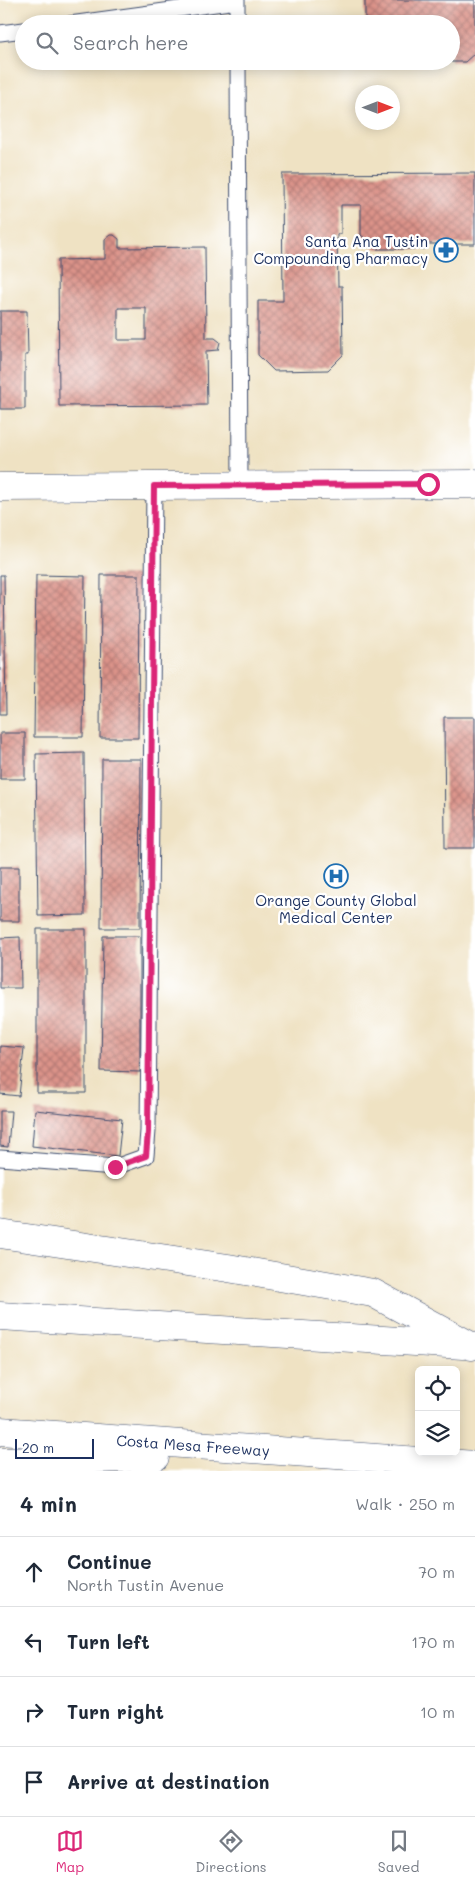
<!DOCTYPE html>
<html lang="en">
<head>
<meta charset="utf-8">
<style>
	:root { --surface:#fff; --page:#f2f2f3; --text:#1f2937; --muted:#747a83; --line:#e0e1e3; --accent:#db2777 }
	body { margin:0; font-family:Mali,sans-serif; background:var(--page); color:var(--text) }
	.controls { position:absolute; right:15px; bottom:15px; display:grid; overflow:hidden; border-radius:8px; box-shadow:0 2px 12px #0003 }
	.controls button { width:45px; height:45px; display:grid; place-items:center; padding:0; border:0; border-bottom:1px solid var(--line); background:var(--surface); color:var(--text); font:25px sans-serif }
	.compass { position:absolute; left:355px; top:85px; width:45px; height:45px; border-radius:50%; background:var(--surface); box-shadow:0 2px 12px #0003; rotate:90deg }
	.scale { position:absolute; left:15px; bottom:12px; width:79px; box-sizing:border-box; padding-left:5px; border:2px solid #1b2f5e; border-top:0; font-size:14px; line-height:18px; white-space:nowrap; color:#1b2f5e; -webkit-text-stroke:4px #fff; paint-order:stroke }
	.stop { position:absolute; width:15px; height:15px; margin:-11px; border:4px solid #db2777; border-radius:50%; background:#fff }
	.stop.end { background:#db2777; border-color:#fff; box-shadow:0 1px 5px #0008 }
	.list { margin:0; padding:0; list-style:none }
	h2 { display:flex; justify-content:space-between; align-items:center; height:65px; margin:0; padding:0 20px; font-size:21px }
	h2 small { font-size:16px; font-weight:400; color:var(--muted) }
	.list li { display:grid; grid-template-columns:32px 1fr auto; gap:15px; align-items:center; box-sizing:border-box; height:70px; padding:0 20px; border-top:1px solid var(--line) }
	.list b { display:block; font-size:19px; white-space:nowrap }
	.list p { margin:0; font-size:16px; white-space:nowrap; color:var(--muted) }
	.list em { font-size:16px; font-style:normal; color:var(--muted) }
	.icon { flex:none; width:28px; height:28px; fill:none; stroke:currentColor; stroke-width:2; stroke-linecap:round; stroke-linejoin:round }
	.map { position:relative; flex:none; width:475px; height:1471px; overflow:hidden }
	.search { position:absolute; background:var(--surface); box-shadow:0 2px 12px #0003; left:15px; right:15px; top:15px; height:55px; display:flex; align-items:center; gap:12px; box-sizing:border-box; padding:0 18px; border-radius:28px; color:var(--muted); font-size:19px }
	.sheet { height:345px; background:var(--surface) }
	nav { display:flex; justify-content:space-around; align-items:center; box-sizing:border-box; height:70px; border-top:1px solid var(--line); background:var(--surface); font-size:14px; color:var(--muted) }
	nav a { display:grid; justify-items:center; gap:2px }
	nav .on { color:var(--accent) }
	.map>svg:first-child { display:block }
	.building { fill:url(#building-cross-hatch); fill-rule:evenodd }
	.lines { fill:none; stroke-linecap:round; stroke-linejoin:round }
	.service-casing { stroke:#3b4a6d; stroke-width:17 }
	.secondary-casing { stroke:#3b4a6d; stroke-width:29 }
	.motorway-casing { stroke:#3b4a6d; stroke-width:29 }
	.service { stroke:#fff; stroke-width:15 }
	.secondary { stroke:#fff; stroke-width:28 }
	.motorway { stroke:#fff; stroke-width:28 }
	.route { stroke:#db2777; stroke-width:6 }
	.labels { text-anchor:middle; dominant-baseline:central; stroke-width:4.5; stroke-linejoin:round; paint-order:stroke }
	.poi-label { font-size:15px; fill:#1b2f5e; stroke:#fff; text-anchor:end }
	.street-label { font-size:15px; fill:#1b2f5e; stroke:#fff }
</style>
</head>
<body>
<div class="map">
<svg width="475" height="1471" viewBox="0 0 475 1471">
	<defs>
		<pattern id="building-cross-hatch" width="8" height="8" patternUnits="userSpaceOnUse" patternTransform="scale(1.25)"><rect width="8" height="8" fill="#db9389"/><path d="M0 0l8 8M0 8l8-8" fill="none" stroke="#b17873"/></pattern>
	</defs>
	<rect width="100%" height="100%" fill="#fff"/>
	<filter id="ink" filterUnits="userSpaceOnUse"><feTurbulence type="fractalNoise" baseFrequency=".02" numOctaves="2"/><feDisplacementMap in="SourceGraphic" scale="10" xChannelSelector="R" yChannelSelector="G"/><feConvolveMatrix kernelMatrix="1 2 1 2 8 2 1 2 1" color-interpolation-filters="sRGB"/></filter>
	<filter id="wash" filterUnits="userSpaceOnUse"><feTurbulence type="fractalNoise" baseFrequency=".0096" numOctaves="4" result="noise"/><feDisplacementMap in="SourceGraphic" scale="20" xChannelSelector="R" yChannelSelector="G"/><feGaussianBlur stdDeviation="1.12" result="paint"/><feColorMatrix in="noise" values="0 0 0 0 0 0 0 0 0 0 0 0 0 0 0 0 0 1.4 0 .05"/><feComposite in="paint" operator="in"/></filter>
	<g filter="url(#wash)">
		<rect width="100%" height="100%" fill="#efe2c3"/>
		<g id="blocks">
			<path class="building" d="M365,0H475V53L465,62H451V24H365Z
				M475,173V244H424V249H376L361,235V205H341V234H337L338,286H342L343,355L328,370L274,371L258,355V301H283L282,174Z
				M110,235H114L119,239V248L205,247L206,338H215L220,342L218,350L206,351L207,405L59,406L58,260L105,259V239ZM118,308H146V340H118Z
				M0,311H27L28,355H25V409H0Z
				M0,575H4L6,714H0Z
				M36,575L85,576L83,737H34Z
				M101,575H139L138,738H100Z
				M444,717H475V848H445Z
				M0,733H25V779H0Z
				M84,753L85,915L38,916L36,754Z
				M102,759H141L140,928H101Z
				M0,867H19V921H0Z
				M37,929H86V1093H37Z
				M103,936H140V1072L101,1071Z
				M20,937L21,988H0V938Z
				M0,1046L24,1048L19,1096L0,1094Z
				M35,1110L122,1119L118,1156L32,1146Z
				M0,1111H11L8,1147L0,1146Z"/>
		</g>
	</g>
	<g filter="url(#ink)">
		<use href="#blocks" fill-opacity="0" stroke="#3b4a6d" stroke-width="1"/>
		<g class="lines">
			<g class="service-casing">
				<path id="service" d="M237,0V24
					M70,24L237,1
					M0,33L24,30
					M238,61L240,485
					M0,1158L115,1167L146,1156L148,1131L154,486"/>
			</g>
			<g class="secondary-casing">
				<path id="secondary" d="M0,487L475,484"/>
			</g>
			<g class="motorway-casing">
				<path id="motorway" d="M0,1234L228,1268L373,1293L471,1346
					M0,1316L463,1345
					M0,1431L475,1465
					M0,1462L155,1457"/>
			</g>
			<use href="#service" class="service"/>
			<use href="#secondary" class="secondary"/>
			<use href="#motorway" class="motorway"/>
		</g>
	</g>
	<g class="lines" filter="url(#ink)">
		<path class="route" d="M115,1167L146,1156L148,1132L154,486L428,484"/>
	</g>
	<defs>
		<g id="pharmacy-ring" transform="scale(1.25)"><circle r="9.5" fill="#fff" stroke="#1f6fb2" stroke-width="1.5"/><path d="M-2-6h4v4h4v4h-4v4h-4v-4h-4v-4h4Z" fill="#1f6fb2"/></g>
		<g id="hospital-ring" transform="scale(1.25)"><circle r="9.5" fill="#fff" stroke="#1f6fb2" stroke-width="1.5"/><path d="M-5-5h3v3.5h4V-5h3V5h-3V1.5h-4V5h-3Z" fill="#1f6fb2"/></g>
	</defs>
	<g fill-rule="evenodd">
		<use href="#pharmacy-ring" x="446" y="250"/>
		<use href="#hospital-ring" x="336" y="876"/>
	</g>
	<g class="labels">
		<g class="poi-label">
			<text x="428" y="241">Santa Ana Tustin<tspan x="428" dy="17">Compounding Pharmacy</tspan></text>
			<text x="336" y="900" text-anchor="middle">Orange County Global<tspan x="336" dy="17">Medical Center</tspan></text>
		</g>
		<g class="street-label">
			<text transform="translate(193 1445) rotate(4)">Costa Mesa Freeway</text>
		</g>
	</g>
</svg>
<div class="controls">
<button><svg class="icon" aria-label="locate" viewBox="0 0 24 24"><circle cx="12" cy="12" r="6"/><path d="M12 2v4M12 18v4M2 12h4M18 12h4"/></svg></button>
<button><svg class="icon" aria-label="layers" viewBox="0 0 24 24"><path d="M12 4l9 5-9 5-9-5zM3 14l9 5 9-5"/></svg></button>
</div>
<svg class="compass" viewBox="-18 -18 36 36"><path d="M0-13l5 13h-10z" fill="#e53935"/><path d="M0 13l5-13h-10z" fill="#747a83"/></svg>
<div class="scale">20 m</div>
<div class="stop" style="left:428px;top:484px"></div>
<div class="stop end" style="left:115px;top:1167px"></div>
<div class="search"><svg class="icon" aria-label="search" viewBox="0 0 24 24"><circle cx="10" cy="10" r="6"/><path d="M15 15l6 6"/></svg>Search here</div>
</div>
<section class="sheet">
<h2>4 min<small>Walk · 250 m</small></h2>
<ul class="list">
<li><svg class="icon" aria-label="ahead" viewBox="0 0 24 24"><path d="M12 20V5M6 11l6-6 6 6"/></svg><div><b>Continue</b><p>North Tustin Avenue</p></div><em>70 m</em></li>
<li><svg class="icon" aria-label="left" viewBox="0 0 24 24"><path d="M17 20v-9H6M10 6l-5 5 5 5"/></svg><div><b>Turn left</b></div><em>170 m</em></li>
<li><svg class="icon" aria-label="right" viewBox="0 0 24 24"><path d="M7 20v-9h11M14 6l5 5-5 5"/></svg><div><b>Turn right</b></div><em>10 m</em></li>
<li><svg class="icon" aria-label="arrive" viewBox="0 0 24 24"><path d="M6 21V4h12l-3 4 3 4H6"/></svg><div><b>Arrive at destination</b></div></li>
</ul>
</section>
<nav>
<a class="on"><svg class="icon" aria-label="map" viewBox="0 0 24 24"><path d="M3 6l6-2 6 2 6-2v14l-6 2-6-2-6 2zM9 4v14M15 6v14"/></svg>Map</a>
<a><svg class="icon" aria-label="directions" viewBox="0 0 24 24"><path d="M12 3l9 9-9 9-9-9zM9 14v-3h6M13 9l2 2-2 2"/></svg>Directions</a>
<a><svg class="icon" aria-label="saved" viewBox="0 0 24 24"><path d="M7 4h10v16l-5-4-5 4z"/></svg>Saved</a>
</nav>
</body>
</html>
